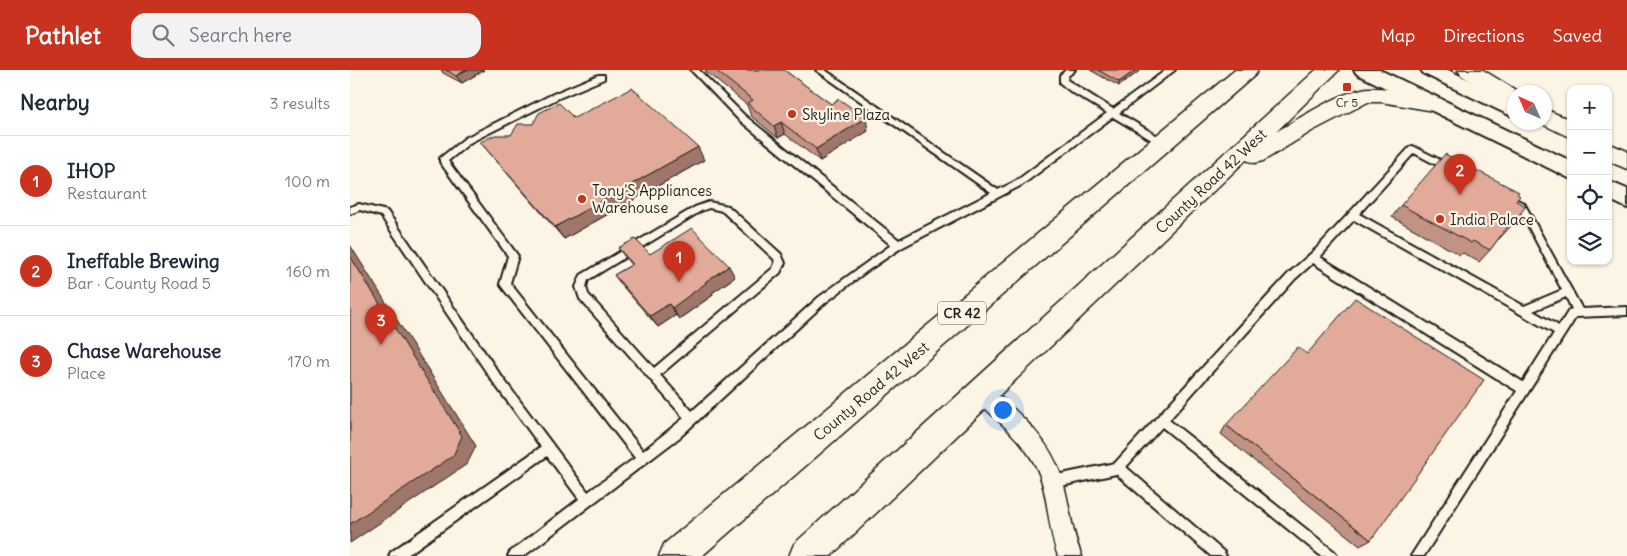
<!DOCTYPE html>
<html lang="en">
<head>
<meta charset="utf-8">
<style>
	:root { --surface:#fff; --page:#f2f2f3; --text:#1f2937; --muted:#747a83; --line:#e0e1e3; --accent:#c8321e }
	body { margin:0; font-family:Delius,sans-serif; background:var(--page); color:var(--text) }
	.controls { position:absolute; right:15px; top:15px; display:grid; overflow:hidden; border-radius:10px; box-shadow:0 1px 4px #0004 }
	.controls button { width:45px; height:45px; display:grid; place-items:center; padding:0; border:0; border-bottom:1px solid var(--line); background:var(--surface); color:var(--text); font:25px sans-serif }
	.compass { position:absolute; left:1157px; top:15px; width:45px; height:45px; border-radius:50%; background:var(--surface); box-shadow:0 1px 4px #0004; rotate:315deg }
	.you { position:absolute; left:652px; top:339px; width:18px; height:18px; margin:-12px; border:4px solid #fff; border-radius:50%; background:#1a73e8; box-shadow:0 0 0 8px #1a73e833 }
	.badge { display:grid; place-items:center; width:32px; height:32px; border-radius:50%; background:var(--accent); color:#fff; font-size:16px; font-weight:700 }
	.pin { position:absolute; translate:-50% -41px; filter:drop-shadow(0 1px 2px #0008) }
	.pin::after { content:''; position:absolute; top:26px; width:18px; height:15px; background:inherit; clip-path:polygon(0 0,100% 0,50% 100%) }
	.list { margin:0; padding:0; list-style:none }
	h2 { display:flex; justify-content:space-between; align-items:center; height:65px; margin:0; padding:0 20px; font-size:21px }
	h2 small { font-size:16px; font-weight:400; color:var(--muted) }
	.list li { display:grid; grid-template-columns:32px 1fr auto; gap:15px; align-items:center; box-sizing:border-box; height:90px; padding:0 20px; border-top:1px solid var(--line) }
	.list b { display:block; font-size:19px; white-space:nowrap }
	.list p { margin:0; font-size:16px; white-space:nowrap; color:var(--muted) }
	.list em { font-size:16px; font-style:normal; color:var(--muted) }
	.icon { flex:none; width:28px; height:28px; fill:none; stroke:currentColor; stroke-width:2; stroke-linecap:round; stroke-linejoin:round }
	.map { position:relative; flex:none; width:1277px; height:486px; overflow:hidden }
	header { display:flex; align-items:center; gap:30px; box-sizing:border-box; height:70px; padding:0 25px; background:var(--accent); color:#fff }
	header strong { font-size:24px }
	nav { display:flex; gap:28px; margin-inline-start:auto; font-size:18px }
	.search { width:350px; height:45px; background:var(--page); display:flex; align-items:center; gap:12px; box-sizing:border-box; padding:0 18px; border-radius:15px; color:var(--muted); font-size:19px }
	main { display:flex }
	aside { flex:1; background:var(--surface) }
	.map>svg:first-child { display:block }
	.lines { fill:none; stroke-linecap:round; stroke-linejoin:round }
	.service-casing { stroke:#1c1c1c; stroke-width:4 }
	.minor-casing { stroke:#1c1c1c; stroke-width:3 }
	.secondary-casing { stroke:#1c1c1c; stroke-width:4 }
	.trunk-casing { stroke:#1c1c1c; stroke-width:3 }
	.service { fill:#fcf5e5; fill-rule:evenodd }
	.minor { fill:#fcf5e5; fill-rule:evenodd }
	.secondary { fill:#fcf5e5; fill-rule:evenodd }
	.trunk { fill:#fcf5e5; fill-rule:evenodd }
	.wall { fill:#c29284; stroke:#1c1c1c }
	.shaded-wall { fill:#9e776b; stroke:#1c1c1c }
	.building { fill:#e1aa99; stroke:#1c1c1c }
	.poi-dot { fill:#c8321e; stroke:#fcf5e5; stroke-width:2 }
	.labels { text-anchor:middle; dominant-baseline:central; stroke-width:4.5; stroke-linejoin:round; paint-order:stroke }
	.far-poi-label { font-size:12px; fill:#1c1c1c; stroke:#fcf5e5 }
	.shield { fill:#fcf5e5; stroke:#5f5d58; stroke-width:1 }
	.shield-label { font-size:14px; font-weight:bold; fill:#1c1c1c }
	.poi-label { font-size:15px; fill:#1c1c1c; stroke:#fcf5e5; text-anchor:start }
	.street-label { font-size:15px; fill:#1c1c1c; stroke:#fcf5e5 }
</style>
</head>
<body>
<header>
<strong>Pathlet</strong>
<div class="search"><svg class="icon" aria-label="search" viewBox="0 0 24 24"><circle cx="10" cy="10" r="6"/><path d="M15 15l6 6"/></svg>Search here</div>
<nav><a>Map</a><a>Directions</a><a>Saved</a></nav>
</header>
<main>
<aside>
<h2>Nearby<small>3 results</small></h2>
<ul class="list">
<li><span class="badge">1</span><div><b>IHOP</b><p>Restaurant</p></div><em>100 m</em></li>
<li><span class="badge">2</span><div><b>Ineffable Brewing</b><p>Bar · County Road 5</p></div><em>160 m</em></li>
<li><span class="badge">3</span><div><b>Chase Warehouse</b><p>Place</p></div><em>170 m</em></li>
</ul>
</aside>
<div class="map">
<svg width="1277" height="486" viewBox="0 0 1277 486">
	<rect width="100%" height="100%" fill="#fcf5e5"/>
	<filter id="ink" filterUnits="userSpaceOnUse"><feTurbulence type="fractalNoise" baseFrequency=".02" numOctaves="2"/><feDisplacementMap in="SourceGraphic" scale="10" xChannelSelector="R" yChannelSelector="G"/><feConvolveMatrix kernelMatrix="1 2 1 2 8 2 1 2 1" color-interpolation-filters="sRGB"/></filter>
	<g filter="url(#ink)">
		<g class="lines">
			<g class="service-casing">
				<path id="service" d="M341,0H349L394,45L549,170L641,123L466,0H475L648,120L666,111L757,43L720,21L710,13V5L716,0H725L718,6L717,10L763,39L816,0H825L769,43L816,71V75H810L763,47L672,115L551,178L517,201L475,233L330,367L174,486H158L160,482L229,429L197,386L56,486H39L41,482L191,377L141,309L31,146L10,140L0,144V137L9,134L37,141L149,303L238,422L285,388L152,217L150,214L158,186L90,92V88L115,68L203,24L248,5H254V9L209,28L121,72L98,91L168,186L160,213L293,381L334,348L230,229L226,217L231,205L345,137L359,132L378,136L431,184L435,193L430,203L310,305L342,341L469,227L541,175L388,49ZM359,138L372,141L424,189L425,193L423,198L304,298L238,224L236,217L238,210L351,141Z
					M1063,76L1102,96L1103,98L1099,101L1096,100L1064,83L1009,144L1174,236L1212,220L1168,137L1161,132L1162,130L1165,129L1174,133L1232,239L1277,237V245L1226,247L1074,486H1061L1167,321L963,193L945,209L819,350L985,482L987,486H971L812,357L776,397L874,482L876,486H861L766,404L702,418L698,416L696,412L698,408L702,406L765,393L939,203L966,179L1060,77ZM1004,150L1204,263L1173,312L970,187ZM1216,227L1222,239L1219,240L1209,256L1183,241Z"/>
			</g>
			<g class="minor-casing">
				<path id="minor" d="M632,314L639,317C669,343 700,369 712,408C720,434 721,461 732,486H708C698,460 699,432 690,406C679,375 648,351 625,329L622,323L625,317Z"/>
			</g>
			<g class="secondary-casing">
				<path id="secondary" d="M1004,0H1030L1221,91V109L1007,4Z
					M1071,0H1098L1164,31V46L1157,44L1074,4Z
					M1258,111L1277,119V138L1258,129Z"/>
			</g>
			<g class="trunk-casing">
				<path id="trunk" d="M885,0H908L905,5L352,486H309L314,474Z
					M966,0H989L926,62C948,49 995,19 1019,18C1041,17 1063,23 1084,27L1092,29L1095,34L1092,39L1084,41L1031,32H1018L962,61L913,91L905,93L896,90L481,486H439L444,474Z
					M1108,0H1133L1169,22H1164V36L1156,34L1111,5Z
					M1194,39L1221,50V68L1188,52H1194Z
					M1258,73L1277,81V99L1258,91Z"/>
			</g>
			<use href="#service" class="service"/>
			<use href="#minor" class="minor"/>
			<use href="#secondary" class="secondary"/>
			<use href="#trunk" class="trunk"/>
		</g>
		<path class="wall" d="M91,0H134L112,13L93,3Z
			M355,0H434L518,61L470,91L435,64L428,68L401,46L397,35L356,2Z
			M740,0H791L769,16Z
			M224,48L354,90L214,169L130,72L161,65Z
			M1167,124L1160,157L1149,169H1148L1140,180L1129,192L1113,183L1110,185L1042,147L1051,135Z
			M268,178L300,184L385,207L362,223L363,225L329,249L326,245L308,257L273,217L264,205L281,195Z
			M876,355L1021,470L1010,476L871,364Z"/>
		<path class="shaded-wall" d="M116,0H134L112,13L106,6Z
			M786,0H791L769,16V12Z
			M516,48L518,61L470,91L466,79Z
			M431,52L435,64L428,68L424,56Z
			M348,77L354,90L214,169L205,157Z
			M0,175L126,376L117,394L0,473Z
			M379,196L385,207L362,223L363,225L329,249L322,238L355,212Z
			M319,234L326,245L308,257L300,246Z"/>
		<path class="building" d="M96,0H116L106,6Z
			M365,0H434L481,34L489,29L516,48L466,79L431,52L424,56L397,33L403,30Z
			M748,0H786L769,12Z
			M282,18L348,77L205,157L130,72L145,65H161L168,54H183L189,43L209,33L224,48Z
			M1095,84L1169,122L1167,124L1170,126L1166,131L1176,136L1160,157L1158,156L1140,180L1123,171L1121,173L1051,135Z
			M342,158L379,196L355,212L356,213L322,238L319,234L300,246L264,205L283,194L268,178L285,169L300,184Z
			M0,186L112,366L103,386L0,454Z
			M1005,228L1134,310L1021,470L876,355L948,277L957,284Z"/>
	</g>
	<g class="poi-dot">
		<rect x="992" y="12" width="10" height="10" rx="2.5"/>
		<circle cx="442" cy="44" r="5"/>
		<circle cx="232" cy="129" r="5"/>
		<circle cx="1090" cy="149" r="5"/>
	</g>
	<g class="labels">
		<g class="far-poi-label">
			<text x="997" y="32">Cr 5</text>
		</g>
		<rect class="shield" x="588" y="231.5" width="48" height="23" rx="4"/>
		<g class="shield-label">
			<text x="612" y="243">CR 42</text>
		</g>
		<g class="poi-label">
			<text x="452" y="44">Skyline Plaza</text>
			<text x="242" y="120">Tony'S Appliances<tspan x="242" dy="17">Warehouse</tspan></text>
			<text x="1100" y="149">India Palace</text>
		</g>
		<g class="street-label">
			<text transform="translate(861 111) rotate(-43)">County Road 42 West</text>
			<text transform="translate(521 321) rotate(-40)">County Road 42 West</text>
		</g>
	</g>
</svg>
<div class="controls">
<button>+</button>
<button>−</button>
<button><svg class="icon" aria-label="locate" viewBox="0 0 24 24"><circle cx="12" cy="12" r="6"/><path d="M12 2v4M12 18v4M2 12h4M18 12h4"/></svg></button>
<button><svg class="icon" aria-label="layers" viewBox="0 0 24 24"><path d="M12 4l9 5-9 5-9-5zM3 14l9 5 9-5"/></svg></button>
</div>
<svg class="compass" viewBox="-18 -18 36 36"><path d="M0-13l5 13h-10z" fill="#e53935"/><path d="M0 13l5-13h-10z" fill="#747a83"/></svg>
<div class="you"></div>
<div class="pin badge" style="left:329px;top:212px">1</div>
<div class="pin badge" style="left:1110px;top:125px">2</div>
<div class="pin badge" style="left:31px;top:275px">3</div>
</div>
</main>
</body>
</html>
